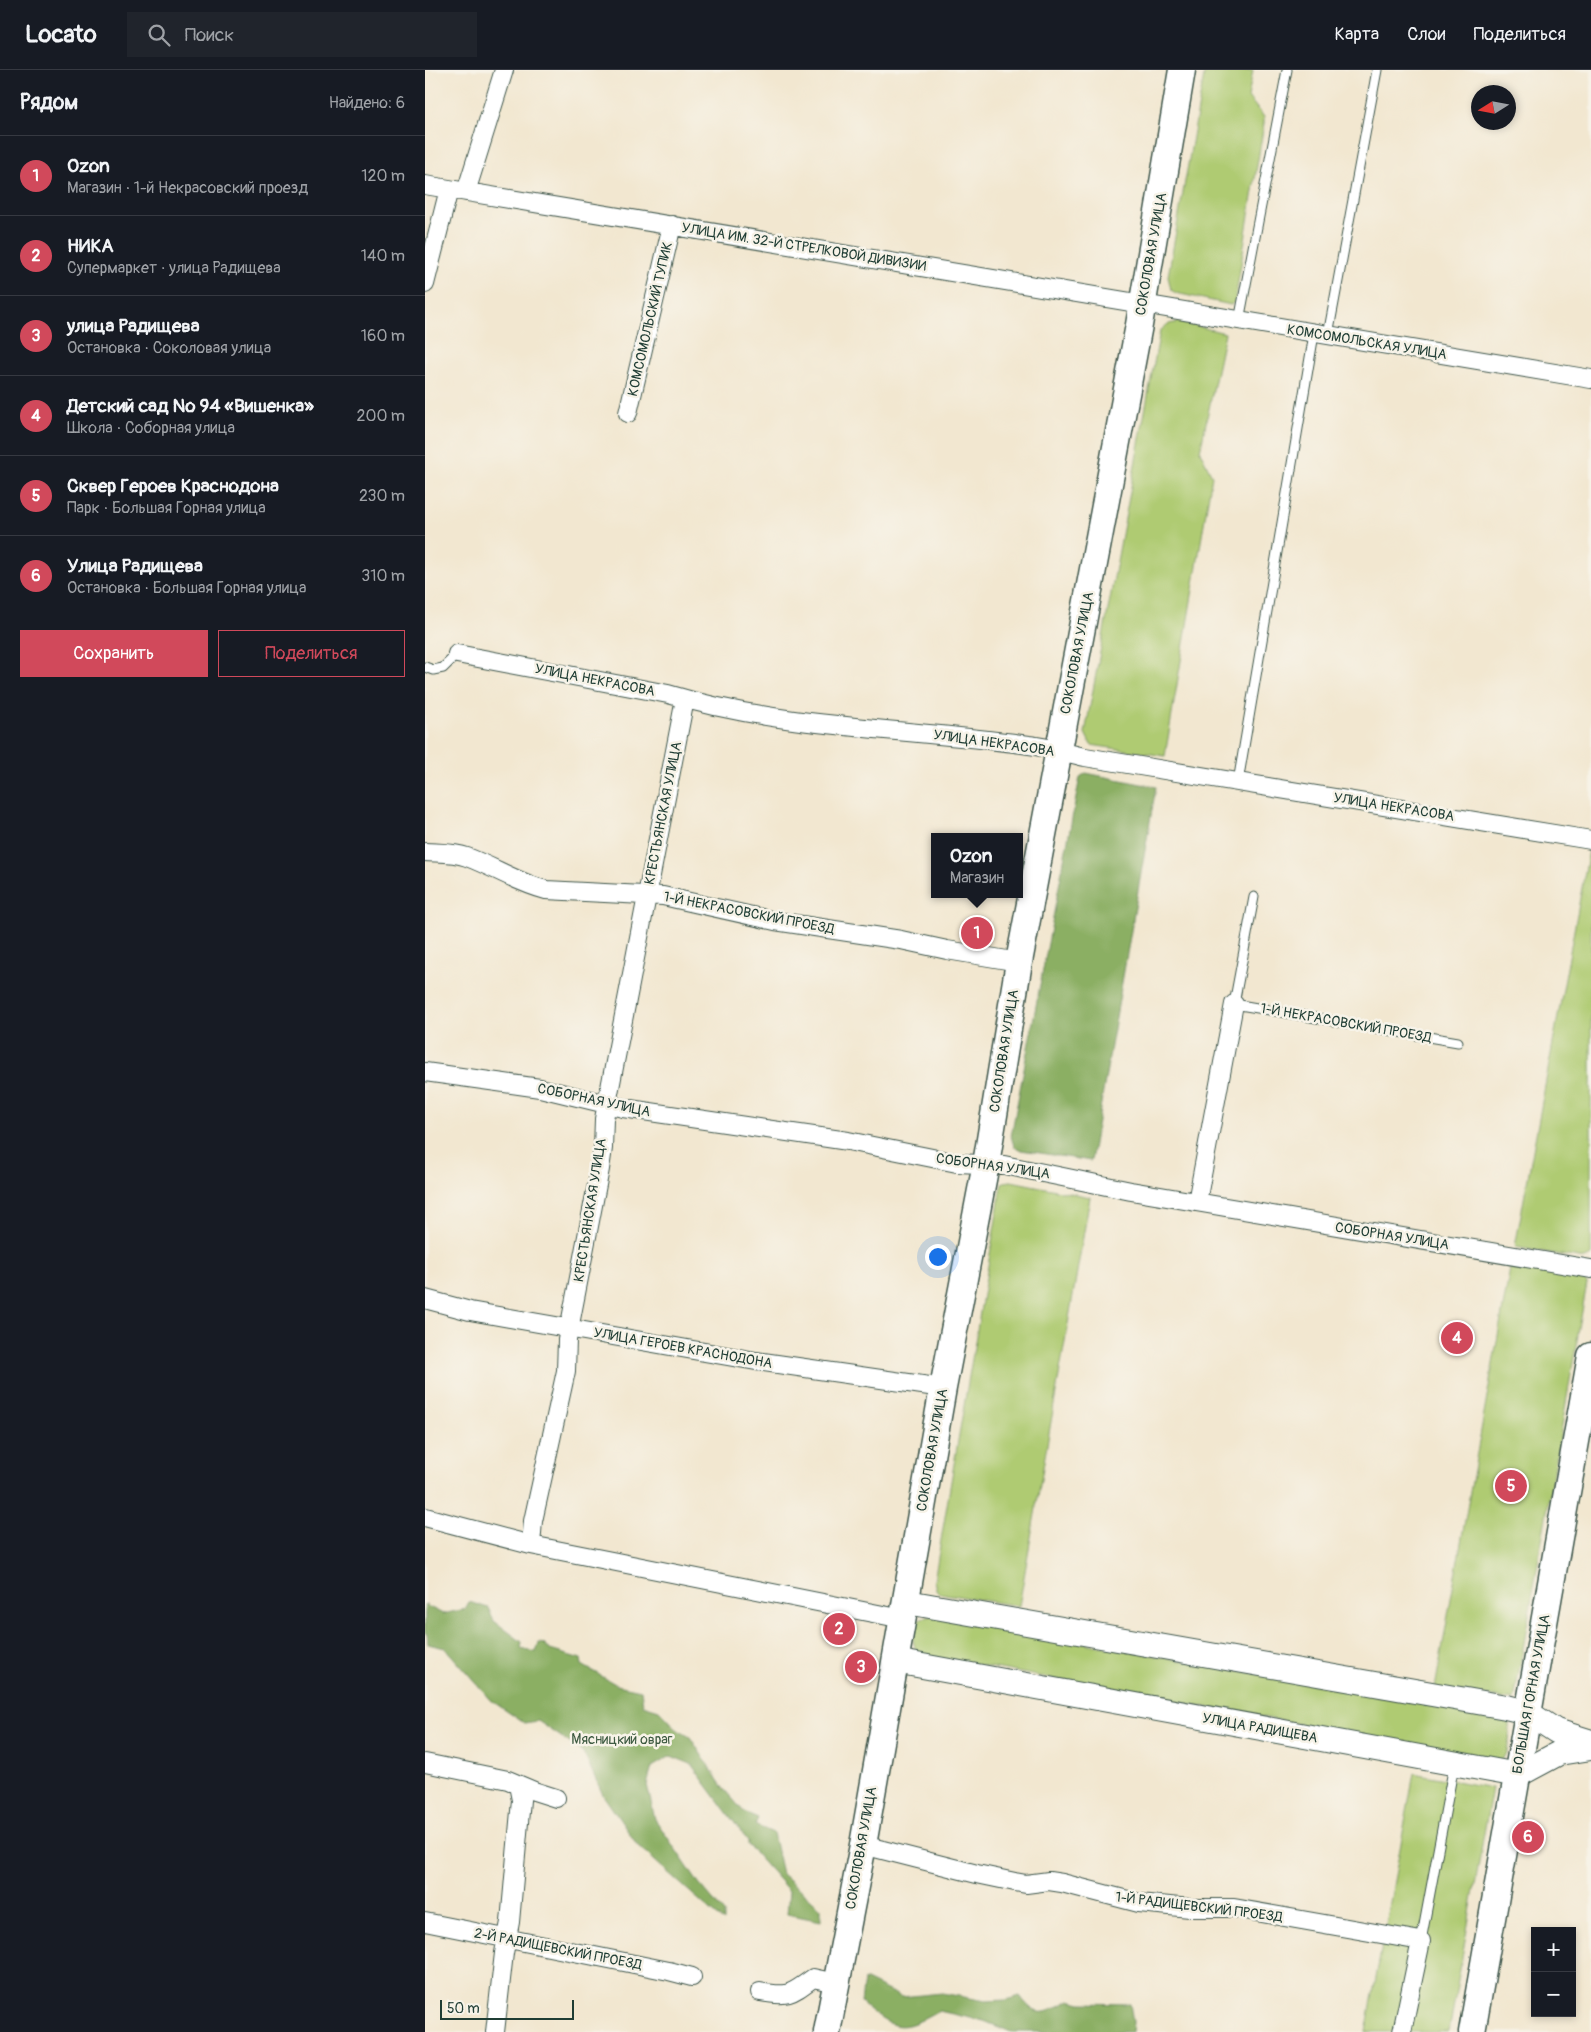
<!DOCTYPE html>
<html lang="ru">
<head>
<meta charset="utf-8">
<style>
	:root { --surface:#171b24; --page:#20242c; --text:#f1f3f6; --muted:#9ea1a6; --line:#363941; --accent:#d1495b }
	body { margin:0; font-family:Pangolin,sans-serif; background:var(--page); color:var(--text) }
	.controls { position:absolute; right:15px; bottom:15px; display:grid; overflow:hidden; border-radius:0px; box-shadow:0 2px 8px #0003 }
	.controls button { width:45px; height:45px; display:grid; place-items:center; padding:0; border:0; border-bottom:1px solid var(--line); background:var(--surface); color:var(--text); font:25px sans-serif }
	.compass { position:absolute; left:1046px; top:15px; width:45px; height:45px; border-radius:50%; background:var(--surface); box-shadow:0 2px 8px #0003; rotate:259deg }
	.scale { position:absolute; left:15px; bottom:12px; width:134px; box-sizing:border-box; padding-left:5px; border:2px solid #1f3d34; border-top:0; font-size:14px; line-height:18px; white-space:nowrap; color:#1f3d34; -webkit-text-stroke:4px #f7f3e8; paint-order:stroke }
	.you { position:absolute; left:512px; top:1186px; width:18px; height:18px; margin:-12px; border:4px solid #fff; border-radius:50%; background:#1a73e8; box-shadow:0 0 0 8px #1a73e833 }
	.badge { display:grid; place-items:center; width:32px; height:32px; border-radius:50%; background:var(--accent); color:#fff; font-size:16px; font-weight:700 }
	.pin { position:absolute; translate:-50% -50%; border:2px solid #fff; box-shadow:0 1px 5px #0006 }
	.popup { position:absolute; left:506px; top:763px; width:92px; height:65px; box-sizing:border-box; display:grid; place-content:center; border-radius:0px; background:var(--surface); filter:drop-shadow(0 1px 4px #0005); font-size:16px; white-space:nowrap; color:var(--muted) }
	.popup b { font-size:19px; color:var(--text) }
	.popup::after { content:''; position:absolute; left:50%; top:100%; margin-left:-10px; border:10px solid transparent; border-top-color:var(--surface) }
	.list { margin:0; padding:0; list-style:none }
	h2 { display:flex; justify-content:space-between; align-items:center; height:65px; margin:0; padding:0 20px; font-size:21px }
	h2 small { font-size:16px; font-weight:400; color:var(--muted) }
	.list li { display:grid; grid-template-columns:32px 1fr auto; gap:15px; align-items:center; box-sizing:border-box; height:80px; padding:0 20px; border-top:1px solid var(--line) }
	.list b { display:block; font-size:19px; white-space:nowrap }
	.list p { margin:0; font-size:16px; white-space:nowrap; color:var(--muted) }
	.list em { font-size:16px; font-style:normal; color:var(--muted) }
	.actions { display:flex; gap:10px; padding:15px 20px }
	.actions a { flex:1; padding:11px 0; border:1px solid var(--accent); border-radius:0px; text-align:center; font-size:18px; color:var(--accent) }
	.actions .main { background:var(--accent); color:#fff }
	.icon { flex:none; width:28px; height:28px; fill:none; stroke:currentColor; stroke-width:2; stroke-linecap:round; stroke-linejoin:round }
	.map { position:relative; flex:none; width:1166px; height:1962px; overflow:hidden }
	header { display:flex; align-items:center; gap:30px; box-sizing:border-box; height:70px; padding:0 25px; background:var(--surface); border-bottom:1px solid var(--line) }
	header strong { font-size:24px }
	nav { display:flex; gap:28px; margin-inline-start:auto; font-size:18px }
	.search { width:350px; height:45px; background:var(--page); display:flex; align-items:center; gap:12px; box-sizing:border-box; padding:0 18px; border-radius:0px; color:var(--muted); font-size:19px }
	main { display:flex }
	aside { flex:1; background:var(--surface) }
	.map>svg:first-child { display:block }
	.green { fill:#afcb72; stroke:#678453 }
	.forest { fill:#8baf64; stroke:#55764c }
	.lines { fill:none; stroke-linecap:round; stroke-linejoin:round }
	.lane-casing { stroke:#3f564b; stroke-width:11 }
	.street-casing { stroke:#3f564b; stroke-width:20 }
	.secondary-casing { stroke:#3f564b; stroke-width:26 }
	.primary-casing { stroke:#3f564b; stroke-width:29 }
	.lane { stroke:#fff; stroke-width:9 }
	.street { stroke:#fff; stroke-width:18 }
	.secondary { stroke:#fff; stroke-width:24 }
	.primary { stroke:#fff; stroke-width:26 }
	.labels { text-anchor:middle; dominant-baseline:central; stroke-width:5; stroke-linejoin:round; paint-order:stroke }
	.street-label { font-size:14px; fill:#1f3d34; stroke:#f7f3e8 }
	.park-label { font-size:14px; fill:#3c5940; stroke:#f7f3e8 }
</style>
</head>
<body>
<header>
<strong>Locato</strong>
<div class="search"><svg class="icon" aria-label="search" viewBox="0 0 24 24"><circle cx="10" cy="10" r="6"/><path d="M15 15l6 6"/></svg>Поиск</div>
<nav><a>Карта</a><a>Слои</a><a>Поделиться</a></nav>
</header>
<main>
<aside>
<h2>Рядом<small>Найдено: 6</small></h2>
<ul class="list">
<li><span class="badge">1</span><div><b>Ozon</b><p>Магазин · 1-й Некрасовский проезд</p></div><em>120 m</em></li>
<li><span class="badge">2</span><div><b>НИКА</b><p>Супермаркет · улица Радищева</p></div><em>140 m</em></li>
<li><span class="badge">3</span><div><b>улица Радищева</b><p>Остановка · Соколовая улица</p></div><em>160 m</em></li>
<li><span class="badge">4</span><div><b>Детский сад № 94 «Вишенка»</b><p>Школа · Соборная улица</p></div><em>200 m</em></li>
<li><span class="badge">5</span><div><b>Сквер Героев Краснодона</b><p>Парк · Большая Горная улица</p></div><em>230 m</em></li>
<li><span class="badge">6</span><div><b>Улица Радищева</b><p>Остановка · Большая Горная улица</p></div><em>310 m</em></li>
</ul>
<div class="actions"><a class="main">Сохранить</a><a>Поделиться</a></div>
</aside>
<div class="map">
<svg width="1166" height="1962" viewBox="0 0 1166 1962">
	<rect width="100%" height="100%" fill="#f7f3e8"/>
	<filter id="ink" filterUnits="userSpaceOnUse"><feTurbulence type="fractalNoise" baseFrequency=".02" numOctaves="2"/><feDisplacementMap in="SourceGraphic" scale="10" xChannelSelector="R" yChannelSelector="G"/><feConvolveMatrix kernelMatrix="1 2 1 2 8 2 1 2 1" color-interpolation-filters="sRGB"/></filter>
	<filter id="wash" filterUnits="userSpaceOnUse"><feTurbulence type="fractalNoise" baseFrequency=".0096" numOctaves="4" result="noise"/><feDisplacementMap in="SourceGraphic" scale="20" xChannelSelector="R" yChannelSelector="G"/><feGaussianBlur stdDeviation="1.12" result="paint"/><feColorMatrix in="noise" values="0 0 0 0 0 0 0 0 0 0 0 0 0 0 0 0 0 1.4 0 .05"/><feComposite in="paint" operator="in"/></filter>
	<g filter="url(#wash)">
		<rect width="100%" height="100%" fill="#f2e7d0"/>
		<path class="green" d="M780,0H828L823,27L839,47V53L810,231L806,235L751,223L746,220L743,206Z
			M755,252L800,263L775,381L787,406L740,686L666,675L660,663L735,261L743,254Z
			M1164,780L1166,781V1186L1160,1189L1090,1177Z
			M586,1111L665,1127L594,1536L514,1523L511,1519L509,1511L577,1114L579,1112Z
			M1086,1193L1156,1206L1162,1213L1089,1630L1010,1618Z
			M507,1546L1083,1649C1086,1662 1085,1681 1076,1691L493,1584C484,1566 484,1549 507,1546Z
			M989,1703L1067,1718L1024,1962H941Z"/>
		<path class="forest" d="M661,703L731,717L666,1091L596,1080L589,1076L586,1066L655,707Z
			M44,1532L63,1538L69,1551L97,1572L96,1579L111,1582L114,1573L120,1574L125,1580L156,1589L157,1595L192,1615L216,1620L218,1635L234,1640L253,1660L265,1667L298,1718L319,1742L333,1748L330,1755L348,1763L357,1804L396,1838V1851L362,1844L364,1821L323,1775V1771L266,1694L246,1686L227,1697L222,1715L230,1749L274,1814L299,1843V1852L213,1776L178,1725L158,1682L113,1651L99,1653L67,1631L20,1578L3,1574L2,1564L0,1563V1535L18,1544L40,1539Z
			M439,1909L476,1927L517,1923L561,1931L581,1930L595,1926C613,1951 621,1943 645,1930L656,1933L705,1934L708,1952L707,1962H586L559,1951L514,1941C476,1962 470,1962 436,1933Z"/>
	</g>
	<g filter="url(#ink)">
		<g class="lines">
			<g class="lane-casing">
				<path id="lane" d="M814,251L862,0
					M903,265L952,0
					M0,597L8,600L18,598L32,584
					M813,712L889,264
					M829,827L809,934L1033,972
					M996,1871L1029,1695"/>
			</g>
			<g class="street-casing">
				<path id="street" d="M0,115C389,178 777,245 1166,309
					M41,122L79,0
					M0,214L24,119
					M203,343L247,155
					M32,584L243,624C359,659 484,658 604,675C623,677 641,683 660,687L1166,770
					M0,782C14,783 29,782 42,787C69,797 93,813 121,820L238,826L350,851L476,870L522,880L594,892
					M0,1002L115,1018L198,1038L423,1071L532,1093L579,1095L706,1121L1166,1199
					M772,1132L809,934
					M0,1229L45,1241L331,1291L518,1318
					M0,1447L106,1475L478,1549
					M106,1475L108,1451L141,1301L142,1270L175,1099L178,1078L179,1049L260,629
					M0,1693L83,1710L109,1721L131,1728
					M438,1775L552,1804L590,1812L601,1814L624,1811L637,1813L714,1833L765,1838H809L996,1871L977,1962
					M0,1852L244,1901L267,1907
					M335,1922C363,1927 365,1925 388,1908L411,1913
					M70,1962L79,1883L85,1852L96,1730L93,1715"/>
			</g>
			<g class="secondary-casing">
				<path id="secondary" d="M482,1532L1081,1637L1102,1642L1131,1661L1166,1672
					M470,1591L1093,1705L1134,1683L1166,1678"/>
			</g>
			<g class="primary-casing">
				<path id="primary" d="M402,1962L438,1775L518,1318L561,1094L594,892L714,255L757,0
					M1047,1962L1166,1286"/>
			</g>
			<use href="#lane" class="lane"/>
			<use href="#street" class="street"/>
			<use href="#secondary" class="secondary"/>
			<use href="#primary" class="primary"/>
		</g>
	</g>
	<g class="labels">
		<g class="street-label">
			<text transform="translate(379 177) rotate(9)">УЛИЦА ИМ. 32-Й СТРЕЛКОВОЙ ДИВИЗИИ</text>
			<text transform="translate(726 184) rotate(-80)">СОКОЛОВАЯ УЛИЦА</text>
			<text transform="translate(225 249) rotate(-77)">КОМСОМОЛЬСКИЙ ТУПИК</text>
			<text transform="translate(942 272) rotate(9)">КОМСОМОЛЬСКАЯ УЛИЦА</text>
			<text transform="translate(652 583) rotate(-79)">СОКОЛОВАЯ УЛИЦА</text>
			<text transform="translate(170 610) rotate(11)">УЛИЦА НЕКРАСОВА</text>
			<text transform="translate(569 673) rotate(8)">УЛИЦА НЕКРАСОВА</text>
			<text transform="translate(969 737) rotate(9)">УЛИЦА НЕКРАСОВА</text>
			<text transform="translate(238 743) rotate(-79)">КРЕСТЬЯНСКАЯ УЛИЦА</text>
			<text transform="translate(324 843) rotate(11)">1-Й НЕКРАСОВСКИЙ ПРОЕЗД</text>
			<text transform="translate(921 953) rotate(10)">1-Й НЕКРАСОВСКИЙ ПРОЕЗД</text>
			<text transform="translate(579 981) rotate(-81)">СОКОЛОВАЯ УЛИЦА</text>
			<text transform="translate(169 1030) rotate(12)">СОБОРНАЯ УЛИЦА</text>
			<text transform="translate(568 1096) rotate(8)">СОБОРНАЯ УЛИЦА</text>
			<text transform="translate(165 1140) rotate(-81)">КРЕСТЬЯНСКАЯ УЛИЦА</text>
			<text transform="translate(967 1166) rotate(9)">СОБОРНАЯ УЛИЦА</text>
			<text transform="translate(258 1278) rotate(10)">УЛИЦА ГЕРОЕВ КРАСНОДОНА</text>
			<text transform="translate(507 1380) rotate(-80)">СОКОЛОВАЯ УЛИЦА</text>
			<text transform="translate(1106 1624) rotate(-80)">БОЛЬШАЯ ГОРНАЯ УЛИЦА</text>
			<text transform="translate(835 1658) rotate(10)">УЛИЦА РАДИЩЕВА</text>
			<text transform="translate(436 1778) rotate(-80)">СОКОЛОВАЯ УЛИЦА</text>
			<text transform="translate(774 1837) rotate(7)">1-Й РАДИЩЕВСКИЙ ПРОЕЗД</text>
			<text transform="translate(133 1879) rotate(11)">2-Й РАДИЩЕВСКИЙ ПРОЕЗД</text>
		</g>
		<g class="park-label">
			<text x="197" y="1669">Мясницкий овраг</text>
		</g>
	</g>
</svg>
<div class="controls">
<button>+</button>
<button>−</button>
</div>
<svg class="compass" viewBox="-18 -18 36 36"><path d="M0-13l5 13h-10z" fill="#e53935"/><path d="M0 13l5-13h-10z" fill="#9ea1a6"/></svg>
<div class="scale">50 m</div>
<div class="you"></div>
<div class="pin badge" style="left:552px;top:863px">1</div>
<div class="popup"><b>Ozon</b>Магазин</div>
<div class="pin badge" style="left:414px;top:1559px">2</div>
<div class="pin badge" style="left:436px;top:1597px">3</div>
<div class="pin badge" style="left:1032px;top:1268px">4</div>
<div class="pin badge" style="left:1086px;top:1416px">5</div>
<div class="pin badge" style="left:1103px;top:1767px">6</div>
</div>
</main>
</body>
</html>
